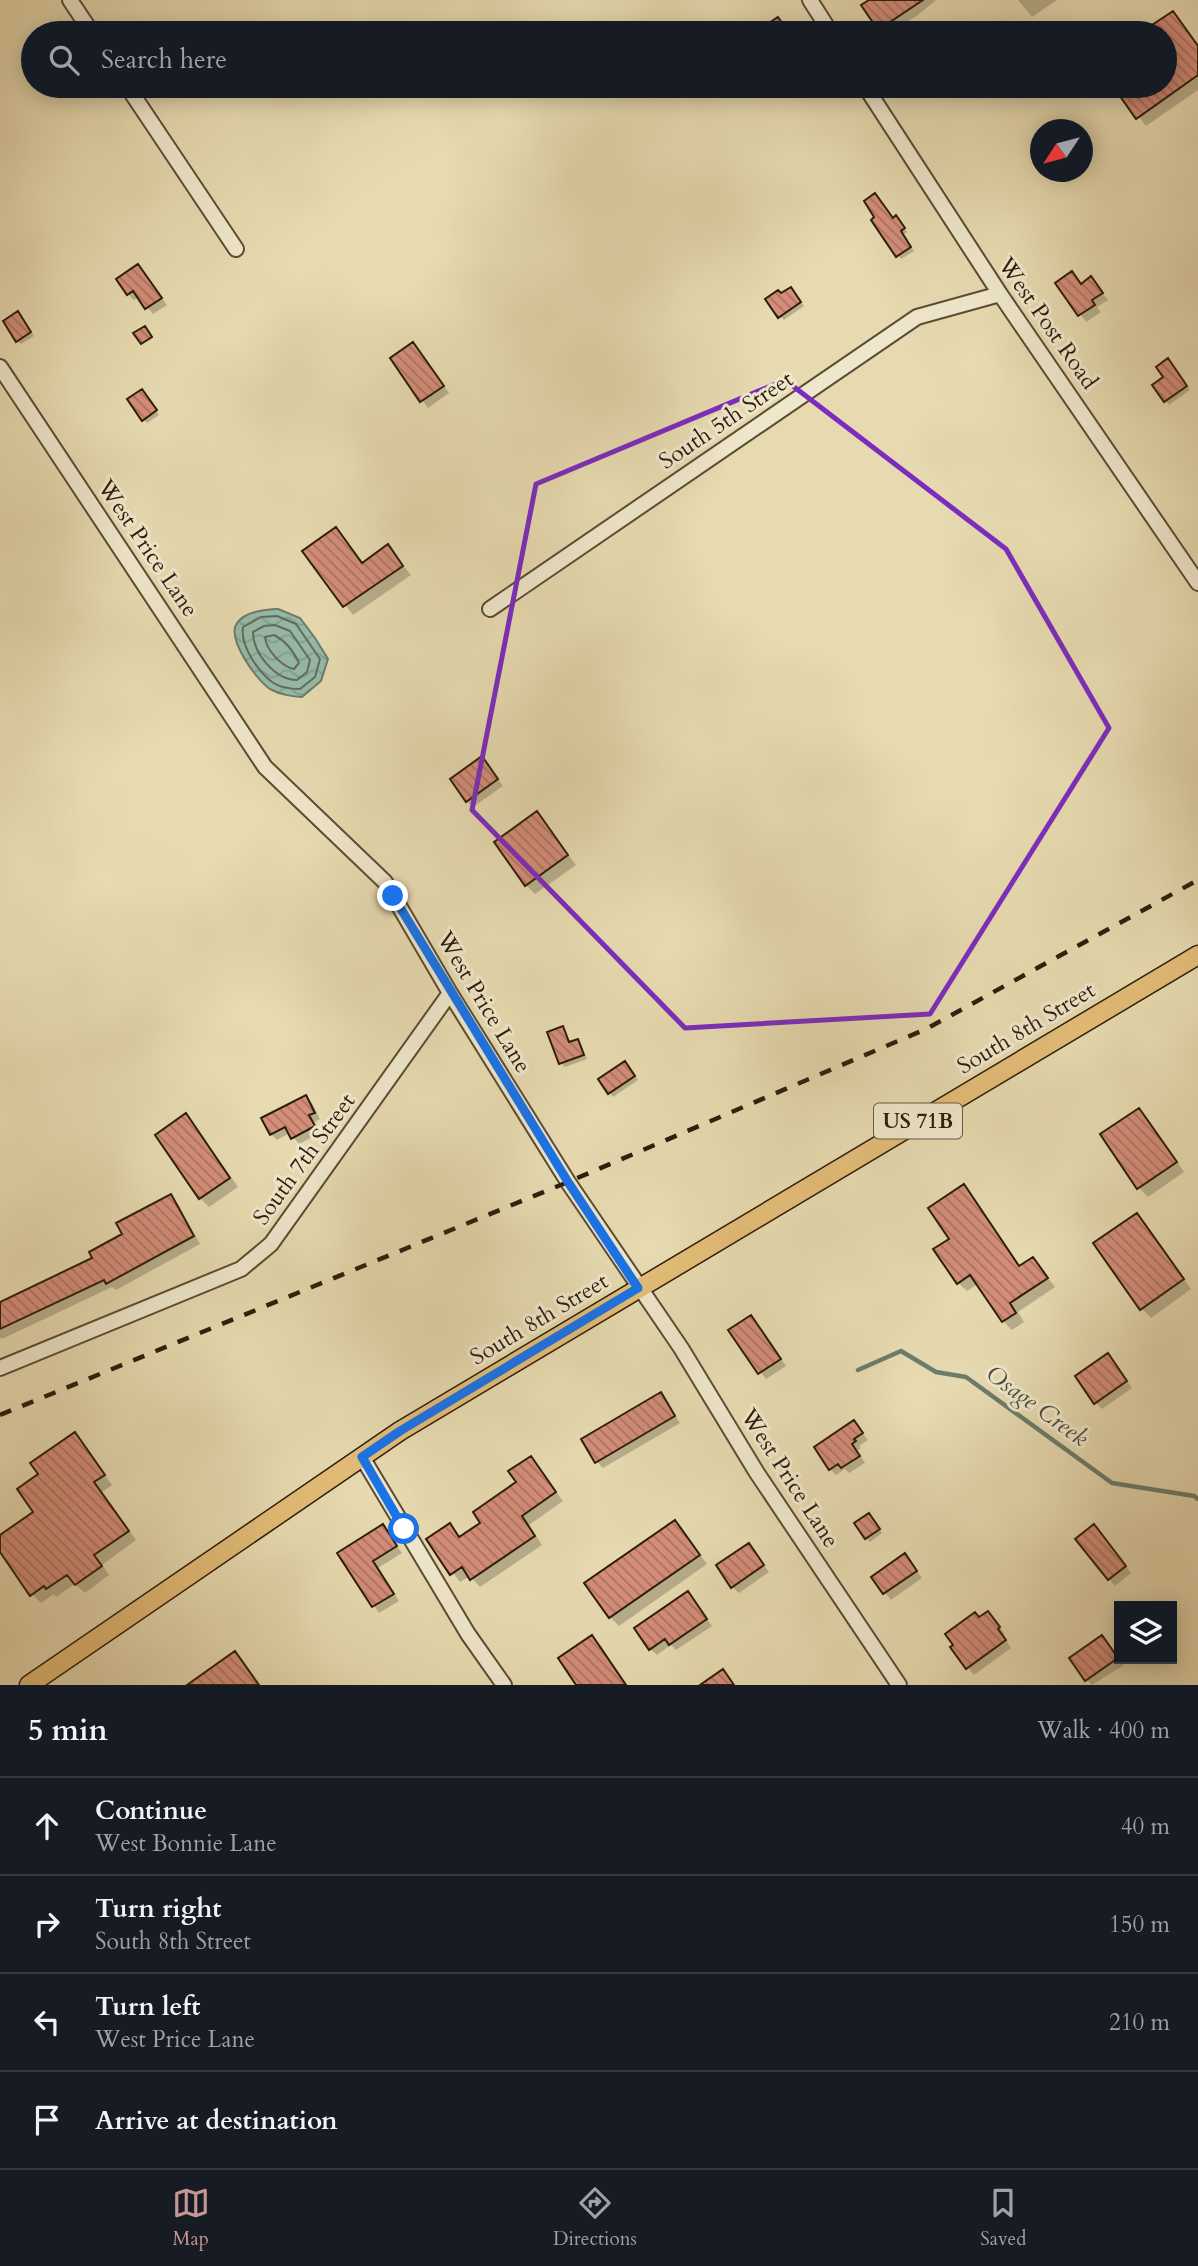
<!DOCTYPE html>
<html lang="en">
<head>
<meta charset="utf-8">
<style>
	:root { --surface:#171b24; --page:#242831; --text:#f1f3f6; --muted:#9ea1a6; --line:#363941; --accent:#c59692 }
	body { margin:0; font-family:Cardo,serif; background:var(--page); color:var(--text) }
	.controls { position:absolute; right:21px; bottom:21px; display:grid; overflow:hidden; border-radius:0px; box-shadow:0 4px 18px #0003 }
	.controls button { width:63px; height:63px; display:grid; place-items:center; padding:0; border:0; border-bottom:2px solid var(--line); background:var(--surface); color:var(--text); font:35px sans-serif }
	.compass { position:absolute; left:1030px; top:119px; width:63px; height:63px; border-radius:50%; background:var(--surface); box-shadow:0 4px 18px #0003; rotate:234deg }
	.stop { position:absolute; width:21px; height:21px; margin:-16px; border:5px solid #1a73e8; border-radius:50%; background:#fff }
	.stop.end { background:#1a73e8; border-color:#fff; box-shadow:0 2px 7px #0008 }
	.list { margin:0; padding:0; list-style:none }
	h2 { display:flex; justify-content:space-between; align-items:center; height:91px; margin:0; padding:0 28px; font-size:30px }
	h2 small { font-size:23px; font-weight:400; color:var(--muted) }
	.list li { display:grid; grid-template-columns:46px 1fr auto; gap:21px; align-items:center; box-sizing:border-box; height:98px; padding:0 28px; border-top:2px solid var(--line) }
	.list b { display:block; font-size:26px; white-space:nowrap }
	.list p { margin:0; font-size:23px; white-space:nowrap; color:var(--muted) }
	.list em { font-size:23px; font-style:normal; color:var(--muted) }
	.icon { flex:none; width:38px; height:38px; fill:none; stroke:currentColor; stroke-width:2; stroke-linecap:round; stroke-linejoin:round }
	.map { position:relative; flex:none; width:1198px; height:1685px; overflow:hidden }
	.search { position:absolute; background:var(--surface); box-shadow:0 4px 18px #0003; left:21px; right:21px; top:21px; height:77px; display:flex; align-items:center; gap:18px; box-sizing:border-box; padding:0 24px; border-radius:38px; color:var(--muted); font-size:26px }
	.sheet { height:483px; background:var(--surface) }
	nav { display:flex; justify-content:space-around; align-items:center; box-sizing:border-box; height:98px; border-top:2px solid var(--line); background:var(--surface); font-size:19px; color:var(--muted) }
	nav a { display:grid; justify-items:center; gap:4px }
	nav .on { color:var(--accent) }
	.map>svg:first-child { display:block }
	.water { fill:url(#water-waves); stroke:#6c7c6b; stroke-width:2 }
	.shadow { fill:#0003 }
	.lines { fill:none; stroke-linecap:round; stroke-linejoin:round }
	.shore { stroke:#626c5a; stroke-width:2 }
	.stream { stroke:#6c7c6b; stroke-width:4.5 }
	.building { fill:url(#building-back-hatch); stroke:#2c1d0a; stroke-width:2 }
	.minor-casing { stroke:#5b4c34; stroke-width:18 }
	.major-casing { stroke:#2c1d0a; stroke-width:21 }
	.minor { stroke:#efe7cc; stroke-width:14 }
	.major { stroke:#e4bd78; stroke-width:18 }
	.rail { stroke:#2c1d0a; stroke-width:4.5; stroke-dasharray:12 12; stroke-linecap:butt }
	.route { stroke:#1a73e8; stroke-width:9 }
	.marked { fill:none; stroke:#7b2cbf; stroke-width:5; stroke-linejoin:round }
	.labels { text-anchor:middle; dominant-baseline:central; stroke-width:6; stroke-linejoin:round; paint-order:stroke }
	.shield { fill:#efe7cc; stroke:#665a44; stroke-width:2 }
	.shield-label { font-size:21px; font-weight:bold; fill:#2c1d0a }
	.street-label { font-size:23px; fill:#2c1d0a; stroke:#efe7cc }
	.water-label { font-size:24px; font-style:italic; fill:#4c4c3a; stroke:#efe7cc }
</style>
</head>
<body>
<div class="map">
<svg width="1198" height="1685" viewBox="0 0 1198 1685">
	<defs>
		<pattern id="water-waves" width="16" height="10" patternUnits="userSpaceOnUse" patternTransform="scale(1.75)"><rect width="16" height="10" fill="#97bbab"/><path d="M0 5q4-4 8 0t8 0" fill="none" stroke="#82a092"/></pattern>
		<pattern id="building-back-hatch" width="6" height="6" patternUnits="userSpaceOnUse" patternTransform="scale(1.75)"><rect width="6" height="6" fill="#d48d79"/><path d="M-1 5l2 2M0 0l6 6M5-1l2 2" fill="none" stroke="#ac7361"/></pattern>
	</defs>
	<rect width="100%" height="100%" fill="#e7dab0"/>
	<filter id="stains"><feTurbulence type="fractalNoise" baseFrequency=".00286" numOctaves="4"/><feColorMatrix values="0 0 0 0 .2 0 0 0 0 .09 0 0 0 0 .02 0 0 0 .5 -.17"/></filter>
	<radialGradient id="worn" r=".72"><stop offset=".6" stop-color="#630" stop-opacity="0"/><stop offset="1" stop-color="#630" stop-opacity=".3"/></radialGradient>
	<path class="water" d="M278,609L300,618L315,638L328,659L321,681L302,697C290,696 281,695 270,689C257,681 226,638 237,623C246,611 265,610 278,609Z"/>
	<path class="shadow" d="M872,0H936L918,15L889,33H884L879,29Z
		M1018,0H1057L1032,17Z
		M1173,13L1198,45V90L1146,126L1115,86H1165V33H1143Z
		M877,218L900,221L907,232L903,235L914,251L901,259Z
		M138,266L167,305L153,314L139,297L134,300L128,294Z
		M1072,274L1082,285L1091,279L1108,300L1097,307L1101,312L1086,322L1058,283Z
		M794,293L804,306L784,320L780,316L781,295Z
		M22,318L34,336L21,344L17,341Z
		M413,344L449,393L428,408L392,359Z
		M1172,364L1190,390L1169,405L1154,386L1166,378Z
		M145,395L159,415L147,423L143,419Z
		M336,529L363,564L388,547L411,575L353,615L305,551Z
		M488,765L503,786L473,807L467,801Z
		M537,814L576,865L535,894L526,885Z
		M562,1028L571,1043L578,1041L581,1045L587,1059L565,1067L561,1063Z
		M628,1067L638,1080L613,1097L610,1093Z
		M306,1097L312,1103L320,1119L315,1122L320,1133L299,1144L290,1133L277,1140L271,1134Z
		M1139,1110L1148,1119L1184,1172L1148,1197L1139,1188L1103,1135Z
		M186,1116L194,1124L238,1187L209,1207L200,1198L157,1135Z
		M963,1187L972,1195L1021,1267L1033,1259L1055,1287L1018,1312L1024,1322L1012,1330L1003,1321L978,1284L967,1291L958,1283L951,1239Z
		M170,1196L178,1204L200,1244L116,1290L112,1287L2,1339L0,1337V1304L95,1259Z
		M1137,1215L1146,1224L1191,1289L1151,1318L1142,1309L1096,1244Z
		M757,1323L786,1366L766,1379L731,1331Z
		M1114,1362L1132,1388L1102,1409L1095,1402Z
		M661,1395L680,1423L603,1468L597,1462Z
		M854,1423L868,1440L859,1446L861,1448L857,1451L865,1463L849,1473L845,1469L836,1475L830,1469Z
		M74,1434L112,1485L102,1492L136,1540L102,1565L109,1575L85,1593L75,1584L56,1597L54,1594L41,1603L32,1594L0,1549V1537L35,1513L40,1475Z
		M531,1458L563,1501L529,1525L542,1545L480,1587L470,1576L460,1582L428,1540L450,1525L461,1538L482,1523L519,1483Z
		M873,1519L882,1533L870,1542L866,1538Z
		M675,1522L707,1564L619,1626L610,1617Z
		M383,1527L402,1553L378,1568L399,1601L379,1613L340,1554Z
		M1100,1533L1131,1573L1115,1586L1077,1539Z
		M749,1545L769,1572L739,1593L732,1587Z
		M905,1555L922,1578L891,1600L873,1577Z
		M688,1593L712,1626L676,1650L671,1645L657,1655L650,1649Z
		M988,1613L1005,1634L1003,1636L1011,1648L974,1675L952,1647Z
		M592,1637L601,1646L627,1685H578Z
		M1102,1637L1124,1665L1092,1685L1087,1680Z"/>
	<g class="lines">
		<path class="shore" d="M277,616L296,624L320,659L315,677L300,689C290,689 280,688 272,682C258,671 240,646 243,627L261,617Z
			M275,625L290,631L310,660L307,672L297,680C275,680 253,653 253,632L264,626Z
			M274,635C286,641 293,650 299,663L294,669C282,667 266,650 265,637Z"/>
		<path class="stream" d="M858,1370L901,1351L936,1372L966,1377L1112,1483L1194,1496L1198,1499"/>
	</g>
	<path class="building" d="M869,0H923L878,30L861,5Z
		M1173,11L1198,46V75L1136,119L1113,86H1165V33H1140Z
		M778,17L789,33H754Z
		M875,193L893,218L896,215L905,228L901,231L911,247L896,257L871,220L874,217L864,201Z
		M138,264L162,298L145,309L133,291L127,295L116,279Z
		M1072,271L1081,284L1091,276L1103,293L1092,300L1095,305L1078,316L1055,283Z
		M791,287L801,302L778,318L765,299L778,290L781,293Z
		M18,311L31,332L16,342L3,321Z
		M145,326L152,337L141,344L133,333Z
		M413,342L444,386L420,402L390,358Z
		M1168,358L1187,386L1164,402L1152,385L1163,377L1156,367Z
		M142,389L157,410L142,421L127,399Z
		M336,527L362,563L388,544L403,566L343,607L302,551Z
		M482,756L498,779L466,802L450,779Z
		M537,811L568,855L525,886L494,842Z
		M563,1026L569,1042L578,1039L584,1055L559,1064L547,1032Z
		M625,1061L635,1076L608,1094L598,1079Z
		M306,1095L315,1113L309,1115L315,1126L291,1139L285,1127L270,1135L261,1118Z
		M1139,1108L1177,1162L1137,1189L1100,1134Z
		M186,1113L230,1178L199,1199L155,1135Z
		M964,1184L1019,1266L1033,1257L1048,1278L1010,1303L1016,1313L1002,1322L970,1275L957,1284L933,1249L949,1239L928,1208Z
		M171,1194L194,1236L106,1284L104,1280L0,1329V1302L92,1258L89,1252L122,1234L116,1223Z
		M1137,1213L1184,1279L1140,1310L1093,1243Z
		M751,1315L781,1359L758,1374L728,1330Z
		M1108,1353L1127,1381L1094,1404L1075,1376Z
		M661,1392L675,1416L595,1463L581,1439Z
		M854,1420L863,1433L854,1439L856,1441L852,1444L860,1456L841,1468L838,1464L829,1470L814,1447Z
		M75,1432L105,1475L94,1482L129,1531L94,1555L102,1566L75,1585L67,1575L46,1589L44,1586L30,1596L0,1552V1535L33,1512L17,1489L38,1474L30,1463Z
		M531,1456L556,1492L522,1516L535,1536L470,1580L462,1567L450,1575L426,1539L450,1523L459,1537L480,1523L473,1512L516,1482L508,1471Z
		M869,1513L880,1529L865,1539L854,1523Z
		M675,1520L700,1555L609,1618L584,1583Z
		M383,1524L397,1546L373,1561L394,1594L372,1607L337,1553Z
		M1094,1524L1126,1566L1108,1580L1075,1539Z
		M749,1543L764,1565L731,1588L716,1565Z
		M905,1553L917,1571L883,1594L871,1577Z
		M688,1591L707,1619L669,1645L665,1639L649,1650L634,1628Z
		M988,1611L1000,1627L998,1629L1006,1640L966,1669L950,1647L953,1645L945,1634L975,1612L979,1617Z
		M592,1635L626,1685H576L558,1658Z
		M1102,1635L1118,1658L1085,1681L1069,1658Z
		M235,1651L259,1685H187Z
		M723,1669L734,1685H700Z"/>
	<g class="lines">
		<g class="minor-casing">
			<path id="minor" d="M70,0L92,33
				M810,0L831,33
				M127,86L236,249
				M865,86L1000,294L1198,583
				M0,367L265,767L385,882L450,993L568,1182L681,1348L757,1473L899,1685
				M490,609L917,317L1000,294
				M0,1368L241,1269L271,1244L450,993
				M362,1457L468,1634L504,1685"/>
		</g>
		<g class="major-casing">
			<path id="major" d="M29,1685L400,1431L1198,955"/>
		</g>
		<use href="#minor" class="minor"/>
		<use href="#major" class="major"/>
		<path class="rail" d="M0,1415L568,1182L926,1029L1198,880"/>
	</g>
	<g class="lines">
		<path class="route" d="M393,896L568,1182L638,1288L400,1431L362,1457L404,1529"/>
	</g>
	<path class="marked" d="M785,380L1006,549L1109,728L930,1014L685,1028L472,810L536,484Z"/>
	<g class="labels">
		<rect class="shield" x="874" y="1103.5" width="88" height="35" rx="5"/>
		<g class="shield-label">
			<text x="918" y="1121">US 71B</text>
		</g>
		<g class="street-label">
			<text transform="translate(1048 323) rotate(55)">West Post Road</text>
			<text transform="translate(726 420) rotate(-34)">South 5th Street</text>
			<text transform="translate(148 548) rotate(56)">West Price Lane</text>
			<text transform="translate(484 1002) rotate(59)">West Price Lane</text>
			<text transform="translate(1026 1028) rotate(-31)">South 8th Street</text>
			<text transform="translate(304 1159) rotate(-54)">South 7th Street</text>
			<text transform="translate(539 1319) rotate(-31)">South 8th Street</text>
			<text transform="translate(790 1478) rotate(57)">West Price Lane</text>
		</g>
		<g class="water-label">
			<text transform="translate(1037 1406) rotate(36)">Osage Creek</text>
		</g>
	</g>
	<rect width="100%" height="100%" filter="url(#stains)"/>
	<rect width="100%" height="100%" fill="url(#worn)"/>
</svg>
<div class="controls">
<button><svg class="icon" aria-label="layers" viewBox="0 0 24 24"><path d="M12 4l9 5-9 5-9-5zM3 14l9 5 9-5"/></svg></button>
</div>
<svg class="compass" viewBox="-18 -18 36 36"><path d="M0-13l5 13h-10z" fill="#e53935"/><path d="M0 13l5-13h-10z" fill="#9ea1a6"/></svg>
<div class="stop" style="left:404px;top:1529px"></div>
<div class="stop end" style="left:393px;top:896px"></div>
<div class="search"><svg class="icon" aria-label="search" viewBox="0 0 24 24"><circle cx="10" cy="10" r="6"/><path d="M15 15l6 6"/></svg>Search here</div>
</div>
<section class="sheet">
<h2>5 min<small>Walk · 400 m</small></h2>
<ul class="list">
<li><svg class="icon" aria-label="ahead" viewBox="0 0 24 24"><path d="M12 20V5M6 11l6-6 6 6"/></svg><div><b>Continue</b><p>West Bonnie Lane</p></div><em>40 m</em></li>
<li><svg class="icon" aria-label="right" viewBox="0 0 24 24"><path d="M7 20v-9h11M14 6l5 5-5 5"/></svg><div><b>Turn right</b><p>South 8th Street</p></div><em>150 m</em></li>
<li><svg class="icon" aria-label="left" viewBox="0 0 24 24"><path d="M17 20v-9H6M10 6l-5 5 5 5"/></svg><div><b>Turn left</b><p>West Price Lane</p></div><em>210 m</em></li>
<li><svg class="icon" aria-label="arrive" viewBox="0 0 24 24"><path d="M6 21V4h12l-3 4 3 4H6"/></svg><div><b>Arrive at destination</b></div></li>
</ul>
</section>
<nav>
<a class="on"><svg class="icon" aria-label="map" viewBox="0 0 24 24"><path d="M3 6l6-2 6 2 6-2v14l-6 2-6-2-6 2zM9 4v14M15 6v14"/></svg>Map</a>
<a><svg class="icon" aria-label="directions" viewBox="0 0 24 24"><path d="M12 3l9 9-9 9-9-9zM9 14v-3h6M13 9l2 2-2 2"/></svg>Directions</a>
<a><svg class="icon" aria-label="saved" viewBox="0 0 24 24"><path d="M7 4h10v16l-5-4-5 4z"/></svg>Saved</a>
</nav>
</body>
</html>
